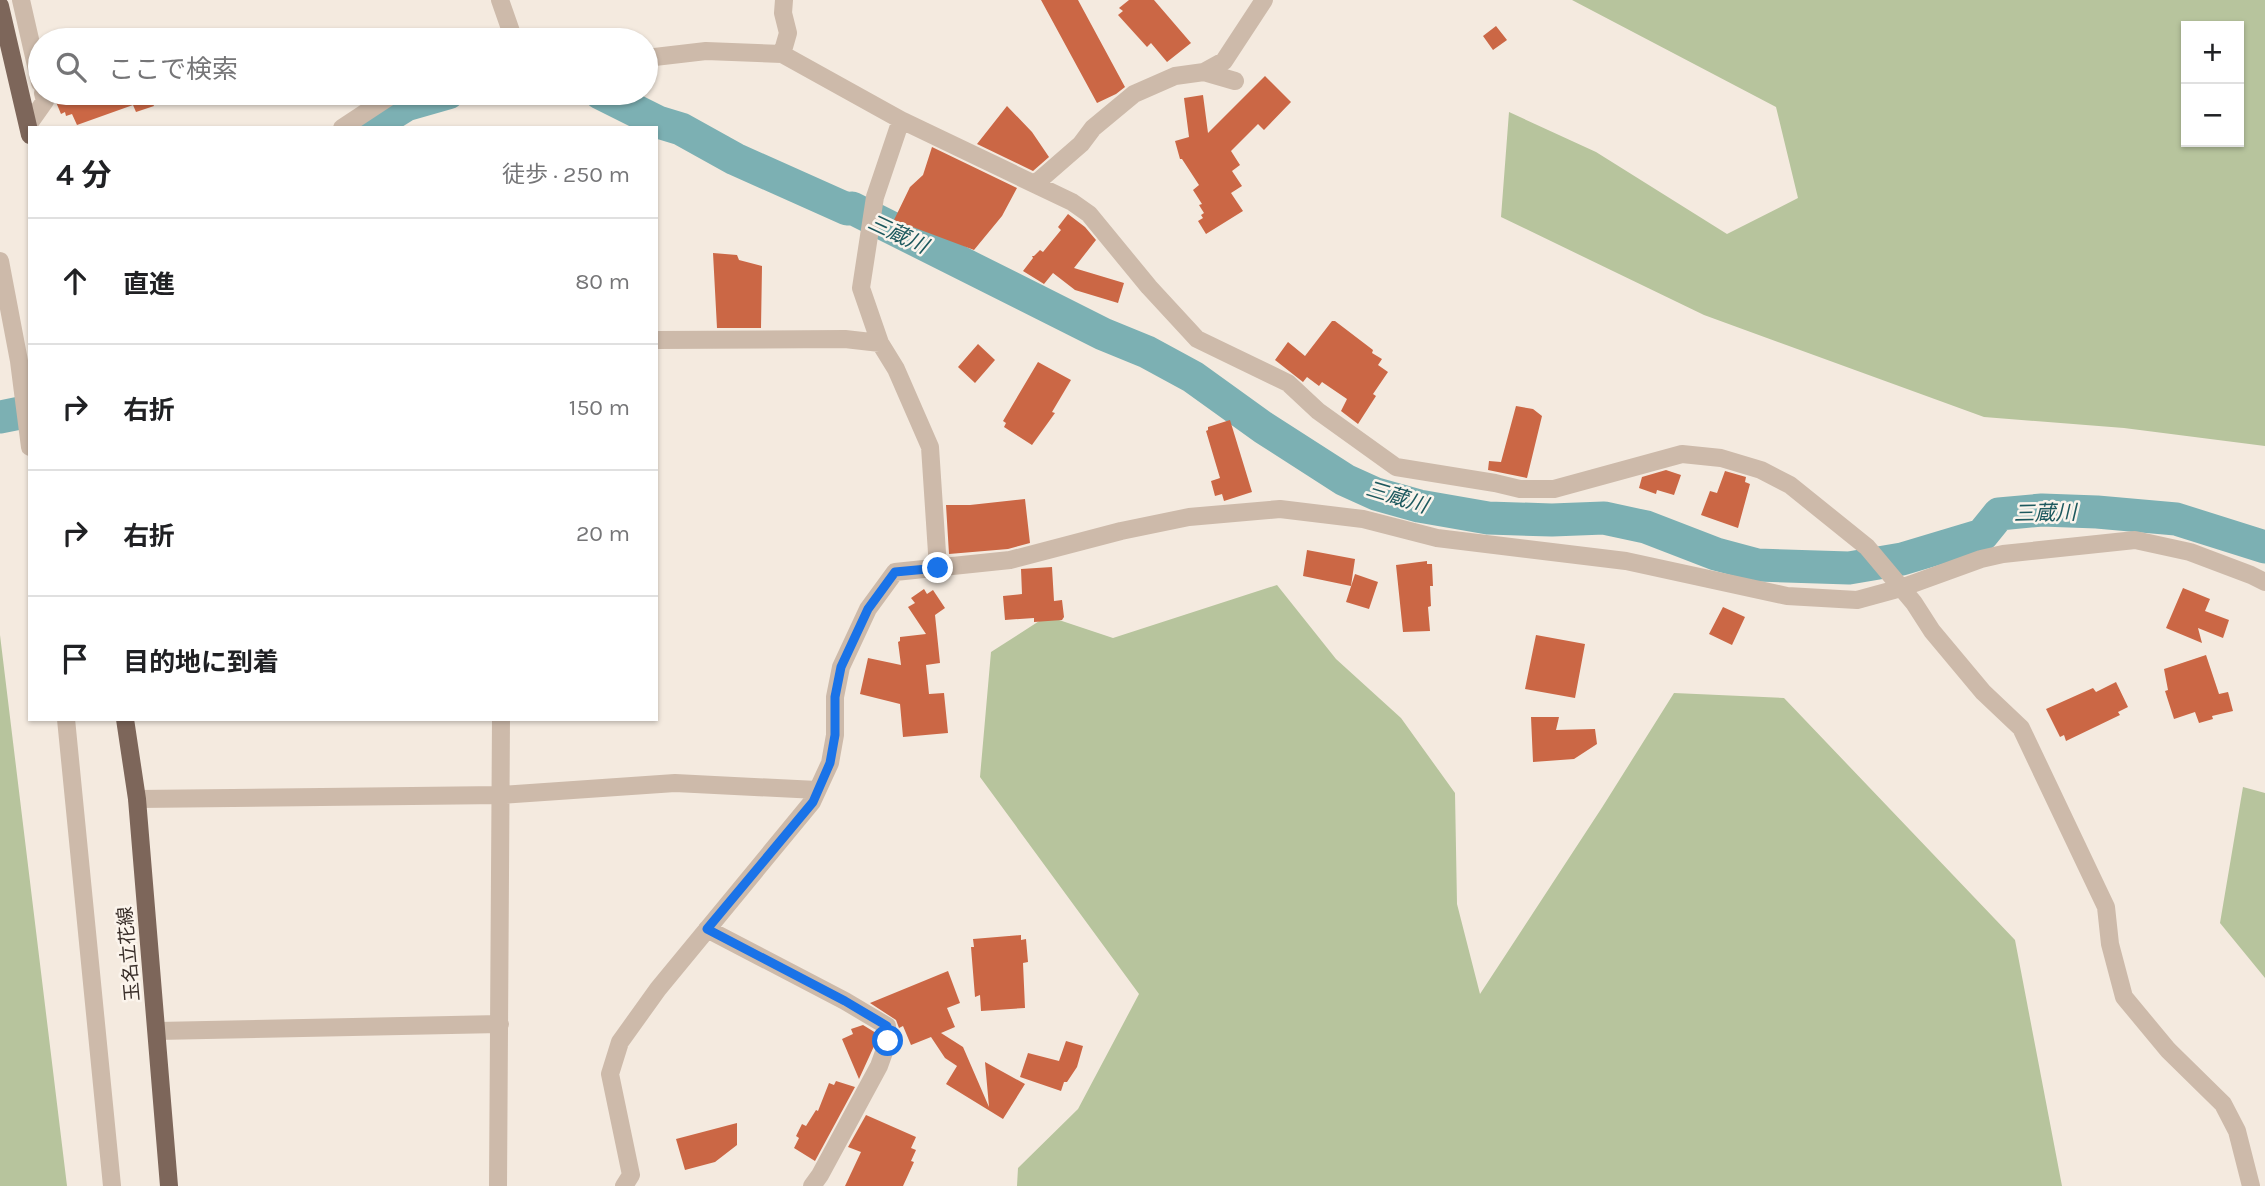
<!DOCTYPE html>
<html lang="ja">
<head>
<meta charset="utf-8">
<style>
	:root { --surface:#fff; --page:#f6f6f6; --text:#202124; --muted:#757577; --line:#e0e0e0 }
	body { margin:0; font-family:Karla,"Noto Sans JP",sans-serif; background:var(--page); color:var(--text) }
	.controls { position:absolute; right:21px; top:21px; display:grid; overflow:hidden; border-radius:0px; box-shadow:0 2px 5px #0004 }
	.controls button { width:63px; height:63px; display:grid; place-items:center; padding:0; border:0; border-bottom:2px solid var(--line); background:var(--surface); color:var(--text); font:35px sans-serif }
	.stop { position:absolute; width:21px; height:21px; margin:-16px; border:5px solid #1a73e8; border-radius:50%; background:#fff }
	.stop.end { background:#1a73e8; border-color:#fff; box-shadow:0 2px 7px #0008 }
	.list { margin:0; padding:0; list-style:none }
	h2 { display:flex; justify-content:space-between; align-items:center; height:91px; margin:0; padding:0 28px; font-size:30px }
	h2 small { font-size:23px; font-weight:400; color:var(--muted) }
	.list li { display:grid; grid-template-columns:46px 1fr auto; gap:21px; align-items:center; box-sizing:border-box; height:126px; padding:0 28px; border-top:2px solid var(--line) }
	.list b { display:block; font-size:26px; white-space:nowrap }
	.list em { font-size:23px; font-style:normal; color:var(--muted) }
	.icon { flex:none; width:38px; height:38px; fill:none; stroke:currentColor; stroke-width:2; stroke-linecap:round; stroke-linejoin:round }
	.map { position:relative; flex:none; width:2265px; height:1186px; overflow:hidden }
	.search { position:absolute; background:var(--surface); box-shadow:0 2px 5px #0004; left:28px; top:28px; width:630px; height:77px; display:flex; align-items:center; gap:18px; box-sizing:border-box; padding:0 24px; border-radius:38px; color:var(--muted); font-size:26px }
	.panel { position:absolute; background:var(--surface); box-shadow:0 2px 5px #0004; left:28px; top:126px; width:630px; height:595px; border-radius:0px }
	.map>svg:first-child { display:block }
	.green { fill:#b7c49d; fill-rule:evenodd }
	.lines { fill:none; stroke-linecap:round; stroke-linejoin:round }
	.river { stroke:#7cb0b3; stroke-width:33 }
	.building { fill:#cb6745 }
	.minor { stroke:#cdbaaa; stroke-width:18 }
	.major { stroke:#7d665a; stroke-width:18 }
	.route { stroke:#1a73e8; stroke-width:9 }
	.labels { text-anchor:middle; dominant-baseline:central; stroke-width:5; stroke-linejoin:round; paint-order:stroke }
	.street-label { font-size:19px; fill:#3a2f2a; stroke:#fbf4ec }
	.water-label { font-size:21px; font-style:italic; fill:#1d595e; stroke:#fbf4ec }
</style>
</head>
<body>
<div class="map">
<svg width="2265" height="1186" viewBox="0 0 2265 1186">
	<rect width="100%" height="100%" fill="#f4eadf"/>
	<path class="green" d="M1572,0H2265V446L2124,428L1984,417L1704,315L1501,217L1509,112L1596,152L1727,234L1798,198L1776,107ZM2239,26V142H2186V26Z
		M1277,585L1336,659L1401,718L1455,793L1457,904L1480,994L1603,806L1674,693L1784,698L2015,940L2062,1186H1017L1018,1168L1078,1109L1139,994L980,777L991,652L1047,616L1113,638Z
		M0,635L67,1186H0Z
		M2243,787L2265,793V978L2220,923Z"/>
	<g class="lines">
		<path class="river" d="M600,93L658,122L681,129L735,159L847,209L852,208L1103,334L1147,352L1193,377L1264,428L1345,480L1376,494L1419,506L1488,518L1552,520L1604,518L1646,527L1716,554L1757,565L1849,568L1902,559L1982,535L1999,514L2042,510L2097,512L2176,519L2265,547
			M369,128L406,105L448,93
			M0,417L30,411"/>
	</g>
	<path class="building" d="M1041,0H1078L1125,87L1116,94L1097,103Z
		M1129,0H1154L1191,43L1167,62L1151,43L1147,47L1118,15L1123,11L1119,8Z
		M1496,26L1507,40L1493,50L1483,36Z
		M1265,76L1291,102L1264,130L1258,124L1231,151L1240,165L1232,171L1242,186L1231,193L1243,211L1206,234L1198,221L1203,218L1201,215L1204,213L1199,205L1202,204L1193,190L1199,185L1182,159H1180L1175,141L1189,137L1184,98L1203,95L1208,133Z
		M56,93H161V95L151,99L154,106L136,112L133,105L77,125L72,114L66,116L65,112L61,114L56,102L58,98Z
		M1007,106L1032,132L1049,157L1033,171L977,144Z
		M932,147L1017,188L1002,216L974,250L894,220L910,187L923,175Z
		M1068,214L1085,227L1096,240L1074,268L1124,283L1118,303L1075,290L1053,273L1044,284L1023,271L1033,258L1032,256H1034L1040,250L1043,252L1061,230L1058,227Z
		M713,253L737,255L739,260L762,266L761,328H717Z
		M1332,321H1335L1373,350L1372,353L1382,359L1378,365L1388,372L1373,394L1376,396L1358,424L1341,411L1347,399L1322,382L1319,386L1307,377L1303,382L1275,360L1288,342L1305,356Z
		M978,344L995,360L975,383L958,367Z
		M1038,362L1071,380L1052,412L1055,413L1032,445L1004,427L1006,423L1003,421Z
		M1516,406L1533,409L1542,416L1527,478L1488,470L1489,461L1501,462Z
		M1230,420L1252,492L1224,501L1222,494L1215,496L1211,481L1220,478L1206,431L1208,430V427Z
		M1666,470L1681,475L1674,495L1657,490L1656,494L1639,488L1642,477Z
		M1725,471L1746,477L1745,482L1750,484L1738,528L1701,515L1710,491L1717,493Z
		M1025,499L1030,543L1008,549L949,554L946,505H970Z
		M1307,550L1355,559L1351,586L1303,576Z
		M1427,561V564H1432L1433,586H1430L1431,606L1428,607L1430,631L1403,632L1396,565Z
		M1052,567L1054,601L1062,600L1064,617L1062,620L1034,622V618L1005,620L1003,596L1022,594L1021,569Z
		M1355,574L1378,582L1369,609L1346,602Z
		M2183,588L2210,599L2205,611L2229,620L2223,638L2198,628L2202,643L2166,628Z
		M924,589L927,594L933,590L945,608L935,615L940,663L926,665L929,694L944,693L948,733L903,737L900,704L860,694L868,658L901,665L898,642L900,641V637L926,634L908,607L915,603L911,598Z
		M1723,607L1745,617L1732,645L1709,634Z
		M1536,635L1585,644L1575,698L1525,689Z
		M2206,655L2219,694L2228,692L2233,711L2212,716L2213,719L2199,723L2195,712L2174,719L2165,691L2168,690L2164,669Z
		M2116,682L2128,707L2118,712L2120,715L2066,741L2064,735L2060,737L2046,709L2093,688L2096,692Z
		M1531,717H1559L1556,730L1595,729L1597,744L1574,759L1533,762Z
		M1021,935V940L1026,939L1028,962L1023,963L1025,1008L981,1011L980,995L975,997L971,947H974L973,939Z
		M948,971L960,1003L947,1008L955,1027L941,1033L963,1047L989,1107L985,1062L1025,1084L1003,1119L946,1084L957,1066L945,1058L931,1037L911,1045L903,1026L899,1028L896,1020L870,1003Z
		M863,1025L876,1033V1038L872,1040L875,1044L859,1079L842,1039L853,1034L851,1029Z
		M1066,1041L1083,1046L1077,1067L1067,1082H1064L1061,1091L1020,1077L1028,1053L1059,1061Z
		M836,1081L855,1087L815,1161L794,1148L799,1138L796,1136L802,1124L806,1126L816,1110L818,1111L829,1083L834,1085Z
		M866,1115L916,1137L911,1148L916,1150L911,1161L914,1162L903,1186H845L861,1152L848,1147Z
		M737,1123V1145L715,1162L685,1170L676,1139Z"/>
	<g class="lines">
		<path class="minor" d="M21,0L40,83
			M500,0L514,40
			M782,54L788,33L783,13L784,0
			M646,58L706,51L782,54L901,120L1072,202L1089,214L1149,287L1197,339L1288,383L1318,411L1396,467L1495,483L1520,489H1554L1682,454L1721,458L1761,470L1790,485L1867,547L1914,603L1932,631L1983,692L2021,728L2106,907L2110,944L2124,997L2168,1050L2223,1104L2237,1131L2251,1186
			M1204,72L1224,61L1264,0
			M901,120L875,197L861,288L880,343L896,369L930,447L938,568
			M28,125L45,101L43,93
			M342,128L395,93
			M1035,184L1081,144L1093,128L1134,94L1175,76L1204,72L1235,81
			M0,261L19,361L30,447
			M656,340L845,339L880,343
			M66,719L112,1186
			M137,799L502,795L675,783L817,790
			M707,929L845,1001L887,1026L888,1041L879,1066L820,1175L812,1186
			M157,1031L500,1024
			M498,1186L501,719
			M624,1186L631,1175L610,1074L620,1042L658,989L812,802L830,763L835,735V697L841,667L868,609L895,572L1010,560L1121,531L1189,517L1280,509L1363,519L1437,538L1626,561L1787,596L1857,600L1901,588L1981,559L2003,554L2135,540L2190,552L2251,575L2265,582"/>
		<path class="major" d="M0,6L30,135
			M125,719L137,799L169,1186"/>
	</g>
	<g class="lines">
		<path class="route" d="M888,1041L887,1026L845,1001L707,929L813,802L830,763L835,735V697L841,667L868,609L895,572L938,568"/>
	</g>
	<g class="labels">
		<g class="street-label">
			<text transform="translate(129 954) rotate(-95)">玉名立花線</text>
		</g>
		<g class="water-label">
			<text transform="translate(898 234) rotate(25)">三蔵川</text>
			<text transform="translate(1397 497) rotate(17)">三蔵川</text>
			<text transform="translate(2045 513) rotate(-1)">三蔵川</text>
		</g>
	</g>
</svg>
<div class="controls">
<button>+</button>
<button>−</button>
</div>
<div class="stop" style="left:888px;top:1041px"></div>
<div class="stop end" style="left:938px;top:568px"></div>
<div class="search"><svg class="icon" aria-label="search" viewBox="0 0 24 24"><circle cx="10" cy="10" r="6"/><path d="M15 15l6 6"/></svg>ここで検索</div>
<section class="panel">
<h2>4 分<small>徒歩 · 250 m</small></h2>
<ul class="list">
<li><svg class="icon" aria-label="ahead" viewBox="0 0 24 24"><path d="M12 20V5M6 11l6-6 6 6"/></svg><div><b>直進</b></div><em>80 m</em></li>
<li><svg class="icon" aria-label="right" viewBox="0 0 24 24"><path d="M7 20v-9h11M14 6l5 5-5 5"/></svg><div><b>右折</b></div><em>150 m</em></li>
<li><svg class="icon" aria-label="right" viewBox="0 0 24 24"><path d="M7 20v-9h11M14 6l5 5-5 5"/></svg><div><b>右折</b></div><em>20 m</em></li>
<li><svg class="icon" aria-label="arrive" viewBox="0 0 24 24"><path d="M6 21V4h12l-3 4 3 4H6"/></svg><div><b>目的地に到着</b></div></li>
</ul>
</section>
</div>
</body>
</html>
